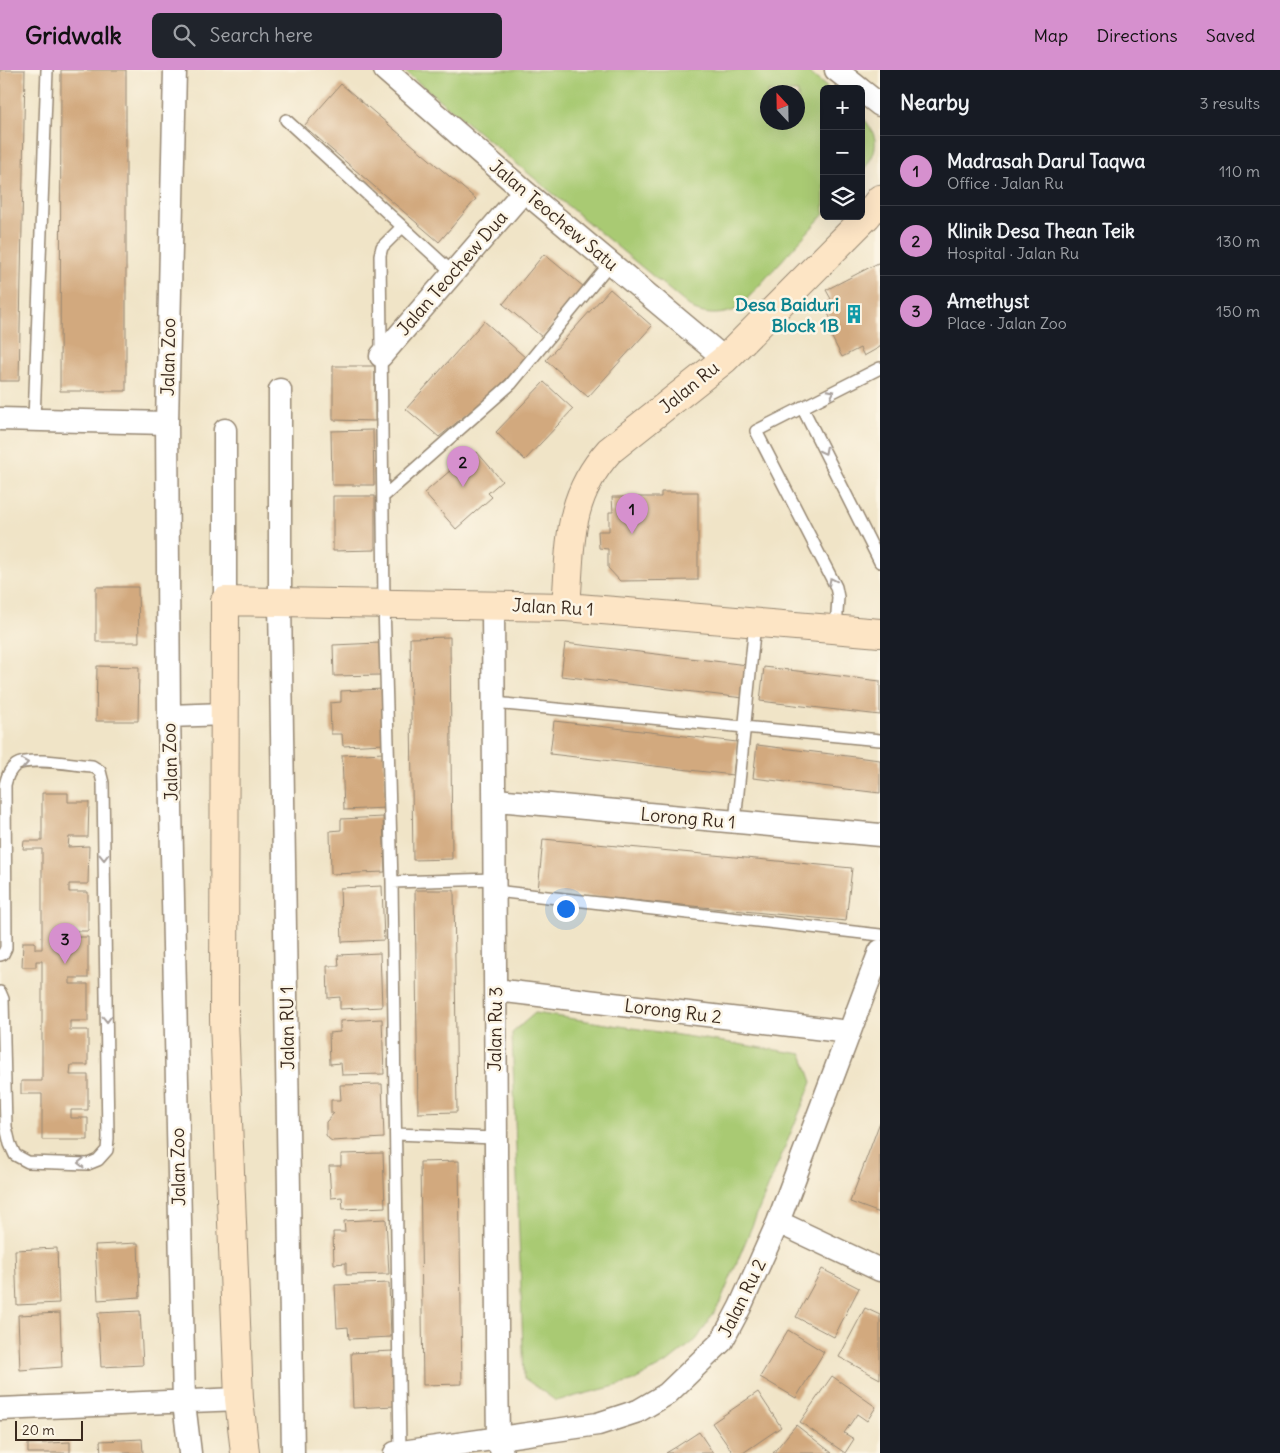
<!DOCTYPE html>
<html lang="en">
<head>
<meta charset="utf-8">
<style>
	:root { --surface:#171b24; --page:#20242c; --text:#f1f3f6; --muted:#9ea1a6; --line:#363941; --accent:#d690ce }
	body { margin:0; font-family:Delius,sans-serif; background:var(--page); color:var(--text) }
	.controls { position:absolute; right:15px; top:15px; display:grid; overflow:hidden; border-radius:8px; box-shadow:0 5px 20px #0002 }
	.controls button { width:45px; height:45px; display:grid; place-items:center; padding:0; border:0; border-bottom:1px solid var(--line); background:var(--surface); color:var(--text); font:25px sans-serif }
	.compass { position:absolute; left:760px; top:15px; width:45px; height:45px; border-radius:50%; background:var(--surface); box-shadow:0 5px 20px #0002; rotate:338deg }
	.scale { position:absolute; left:15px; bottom:12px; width:68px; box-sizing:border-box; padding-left:5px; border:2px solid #3b2a1e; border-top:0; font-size:14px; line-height:18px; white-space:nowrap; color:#3b2a1e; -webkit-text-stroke:4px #fcf5e5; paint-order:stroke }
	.you { position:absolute; left:565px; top:838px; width:18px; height:18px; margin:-12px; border:4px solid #fff; border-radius:50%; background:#1a73e8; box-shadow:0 0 0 8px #1a73e833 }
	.badge { display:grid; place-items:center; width:32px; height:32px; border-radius:50%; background:var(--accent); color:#111; font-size:16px; font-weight:700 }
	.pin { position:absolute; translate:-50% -41px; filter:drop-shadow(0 1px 2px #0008) }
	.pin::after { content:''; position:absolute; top:26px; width:18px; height:15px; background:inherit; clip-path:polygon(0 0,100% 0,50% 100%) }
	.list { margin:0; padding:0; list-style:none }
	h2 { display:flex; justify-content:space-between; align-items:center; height:65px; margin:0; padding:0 20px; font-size:21px }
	h2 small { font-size:16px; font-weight:400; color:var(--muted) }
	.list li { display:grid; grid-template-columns:32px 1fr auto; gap:15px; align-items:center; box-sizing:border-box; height:70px; padding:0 20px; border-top:1px solid var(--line) }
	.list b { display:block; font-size:19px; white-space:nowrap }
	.list p { margin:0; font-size:16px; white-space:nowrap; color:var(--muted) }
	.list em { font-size:16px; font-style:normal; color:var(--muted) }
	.icon { flex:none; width:28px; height:28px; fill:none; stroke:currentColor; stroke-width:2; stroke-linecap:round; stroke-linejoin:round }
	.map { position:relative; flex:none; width:880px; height:1383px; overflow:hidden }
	header { display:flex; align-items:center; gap:30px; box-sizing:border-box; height:70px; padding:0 25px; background:var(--accent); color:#111 }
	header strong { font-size:24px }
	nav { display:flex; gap:28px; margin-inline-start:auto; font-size:18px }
	.search { width:350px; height:45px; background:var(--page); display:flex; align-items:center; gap:12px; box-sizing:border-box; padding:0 18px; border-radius:8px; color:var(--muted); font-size:19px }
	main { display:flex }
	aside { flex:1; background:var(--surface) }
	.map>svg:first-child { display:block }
	.green { fill:#a9ca73; stroke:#727a48; fill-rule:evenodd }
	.building { fill:#d2a97e }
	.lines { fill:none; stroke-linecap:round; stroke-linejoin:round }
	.lane-casing { stroke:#968772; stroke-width:14 }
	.street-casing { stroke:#968772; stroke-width:25 }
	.secondary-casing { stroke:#968772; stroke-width:30 }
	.lane { stroke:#fff; stroke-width:11 }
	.street { stroke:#fff; stroke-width:22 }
	.secondary { stroke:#fde5c5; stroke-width:28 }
	.oneway { stroke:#a79f9a }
	.labels { text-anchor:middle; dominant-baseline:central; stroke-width:5; stroke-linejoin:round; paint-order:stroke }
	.street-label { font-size:18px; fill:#3b2a1e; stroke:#fcf5e5 }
	.culture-label { font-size:18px; font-weight:bold; fill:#0d838f; stroke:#fcf5e5; text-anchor:end }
</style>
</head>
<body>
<header>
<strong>Gridwalk</strong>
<div class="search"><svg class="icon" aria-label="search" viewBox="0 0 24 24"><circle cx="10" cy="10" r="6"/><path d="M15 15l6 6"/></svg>Search here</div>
<nav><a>Map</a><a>Directions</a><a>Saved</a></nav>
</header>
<main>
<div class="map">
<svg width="880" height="1383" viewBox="0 0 880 1383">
	<rect width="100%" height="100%" fill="#fcf5e5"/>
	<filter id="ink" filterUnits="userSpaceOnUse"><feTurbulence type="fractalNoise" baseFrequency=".02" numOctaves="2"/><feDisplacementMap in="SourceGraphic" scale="10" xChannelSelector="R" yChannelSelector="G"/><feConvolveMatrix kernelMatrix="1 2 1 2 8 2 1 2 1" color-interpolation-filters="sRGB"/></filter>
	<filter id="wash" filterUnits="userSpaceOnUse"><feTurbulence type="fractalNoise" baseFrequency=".0096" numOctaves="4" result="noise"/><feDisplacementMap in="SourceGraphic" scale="20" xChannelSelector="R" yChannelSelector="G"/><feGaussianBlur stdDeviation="1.12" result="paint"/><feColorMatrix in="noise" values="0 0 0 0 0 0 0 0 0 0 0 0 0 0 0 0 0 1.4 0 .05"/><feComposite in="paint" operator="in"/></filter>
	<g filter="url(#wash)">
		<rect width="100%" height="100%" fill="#f0e4c7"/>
		<path class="green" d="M403,0H806L829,19H824V144L738,239C722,245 709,246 694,240ZM798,22V52H768V22Z
			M861,45C880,67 880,80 861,103Z
			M535,943L802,984L812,1012L720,1233L697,1269L668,1292L631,1312L556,1331L524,1308L512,963Z"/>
		<g id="blocks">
			<path class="building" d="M0,0H25L19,311H0Z
				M61,0H126V321H60Z
				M341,14L476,129L439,172L304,56Z
				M544,184L584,217L542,267L503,234Z
				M880,192V277L864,286L860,278L842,287L828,260L834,255L823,234L831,229L826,220Z
				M610,219L652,256L588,327L546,290Z
				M484,251L526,288L494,322L439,367L406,339Z
				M333,296H375V351L333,350Z
				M544,312L573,339L525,390L496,362Z
				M373,360L374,415H332L331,361Z
				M477,382L502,411L488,423L492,427L456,459L424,423L458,394L460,397Z
				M661,422H698V510L620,511L608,498V479L599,478L598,461H609V442H613L612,427H661Z
				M333,426H375V480L333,481Z
				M96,517H138L139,572H96Z
				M450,567L452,789L413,790L410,568Z
				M379,573L380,605L334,606L333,575Z
				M565,573L747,595L743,628L561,606Z
				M97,596L139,597L138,651H96Z
				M764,597L880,611V645L760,631Z
				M383,619L385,674L343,676L342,664H331L330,633L341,632V621Z
				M554,651L737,672L733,705L550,684Z
				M757,675L880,690V723L753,708Z
				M384,683L386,738L344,740L342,685Z
				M42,723H68V732H89L88,767H69L68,777L89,776L88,814H69V822H88V861H69V867H88V908H70V914H88V951H70V960H88V995H71L70,1005H88V1040H71V1048H88V1070H42V1024H21V1011H42V891H36V897H22L23,872H35V879H42V779H23L24,771H42Z
				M383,747L385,802L331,804L330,761L341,760V749Z
				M543,769L852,798L846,851L538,821Z
				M382,816L384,870L342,872L340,818Z
				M415,820H454L457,1042L418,1043Z
				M380,883L382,937L340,939V927L328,928L327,896H339L338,885Z
				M382,949L384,1004L342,1005L341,993L330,994L329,963L340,962V951Z
				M382,1014L384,1068L332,1071L329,1069L326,1065V1052L334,1043H331V1030H341L340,1015Z
				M880,1052V1143L850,1132Z
				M383,1083L385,1137L343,1139L342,1127L331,1128L329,1096H341V1084Z
				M459,1091L462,1314L423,1315L420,1092Z
				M386,1149L389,1204L346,1205V1193L334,1194L333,1162H345L344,1151Z
				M138,1173L140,1227L98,1230L95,1175Z
				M57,1178L59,1233L17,1235L15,1180Z
				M822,1199L859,1218L834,1267L796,1247Z
				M389,1213L391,1267L349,1269L348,1257L337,1258L335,1215Z
				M865,1238L880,1245V1309L839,1287Z
				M140,1241L143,1295L101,1297L98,1243Z
				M60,1243L62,1297L20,1300L18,1245Z
				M788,1260L824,1282L796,1328L760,1307Z
				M393,1281L395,1336L353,1338L351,1283Z
				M832,1306L876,1337L867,1351L857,1344L851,1353L844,1363L854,1369L845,1383L800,1352Z
				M758,1322L781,1357L743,1383H733L712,1353Z
				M796,1355L832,1383H773Z
				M699,1362L713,1383H666L676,1377Z
				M142,1369L143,1383H101L100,1371Z
				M70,1372V1383H28V1374Z"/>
		</g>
	</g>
	<g filter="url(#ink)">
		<use href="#blocks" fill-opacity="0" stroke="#968772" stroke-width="1"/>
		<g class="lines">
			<g class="lane-casing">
				<path id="lane" d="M286,50L452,202
					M802,337L880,492
					M34,350L47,0
					M383,427L511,314L611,192
					M836,559L838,527L836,517L756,361L880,298
					M494,633L880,670
					M735,752L755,553
					M392,812L495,809
					M495,821L880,865
					M0,885L3,884L6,878L5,715C7,707 9,700 16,695C29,686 75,695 92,696L100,701L103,713L108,1068L107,1080L98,1090L88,1094L28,1092L15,1085L10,1074L6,1057L3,929L0,922
					M396,1064L494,1068
					M400,1382L392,812L384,534L380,185L382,177L402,157"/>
			</g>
			<g class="street-casing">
				<path id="street" d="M175,0L167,353L169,646L184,1333L190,1383
					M385,0L524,121L725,289
					M836,0L860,19
					M861,20L880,35
					M381,286L524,121
					M280,320V532L293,1383
					M0,349L167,353
					M225,360V531
					M493,534C496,813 494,1091 498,1369L502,1383
					M169,646L226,644
					M496,730L880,765
					M496,920L849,962
					M778,1152L880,1200
					M0,1339L239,1329
					M395,1383L598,1354L638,1341L667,1324L722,1271L740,1237L778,1152L880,881"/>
			</g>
			<g class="secondary-casing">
				<path id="secondary" d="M566,537C571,476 566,429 609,381L725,289L867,146L880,129
					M245,1383L239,1329L224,950L225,531L566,537L880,563"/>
			</g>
			<use href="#lane" class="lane"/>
			<use href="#street" class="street"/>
			<use href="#secondary" class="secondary"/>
		</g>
		<defs><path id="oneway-chevron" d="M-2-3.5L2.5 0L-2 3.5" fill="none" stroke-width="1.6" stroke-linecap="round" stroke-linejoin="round" transform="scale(1.25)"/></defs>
		<g class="oneway">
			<use href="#oneway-chevron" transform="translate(831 323) rotate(-27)"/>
			<use href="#oneway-chevron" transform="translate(824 381) rotate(63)"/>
			<use href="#oneway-chevron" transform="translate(832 511) rotate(-116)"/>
			<use href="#oneway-chevron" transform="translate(25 693) rotate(-9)"/>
			<use href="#oneway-chevron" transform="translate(104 787) rotate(89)"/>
			<use href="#oneway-chevron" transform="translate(107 949) rotate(89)"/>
			<use href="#oneway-chevron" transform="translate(81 1093) rotate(179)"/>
		</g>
	</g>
	<defs>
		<g id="building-bare" transform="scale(1.5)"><path d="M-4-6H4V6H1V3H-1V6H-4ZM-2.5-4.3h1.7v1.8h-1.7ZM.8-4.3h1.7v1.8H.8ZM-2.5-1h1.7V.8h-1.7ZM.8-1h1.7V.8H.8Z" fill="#0f9aa8" stroke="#fcf5e5" stroke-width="2.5" paint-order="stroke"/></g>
	</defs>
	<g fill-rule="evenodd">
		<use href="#building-bare" x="854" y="244"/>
	</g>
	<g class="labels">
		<g class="street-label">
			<text transform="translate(554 145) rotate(40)">Jalan Teochew Satu</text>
			<text transform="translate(452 203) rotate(-49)">Jalan Teochew Dua</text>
			<text transform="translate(168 287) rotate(-89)">Jalan Zoo</text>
			<text transform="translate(689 317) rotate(-39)">Jalan Ru</text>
			<text transform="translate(553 537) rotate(3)">Jalan Ru 1</text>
			<text transform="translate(170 692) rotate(-92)">Jalan Zoo</text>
			<text transform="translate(688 748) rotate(5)">Lorong Ru 1</text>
			<text transform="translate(673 941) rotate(7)">Lorong Ru 2</text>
			<text transform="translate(287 958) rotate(-91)">Jalan RU 1</text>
			<text transform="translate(495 959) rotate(-89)">Jalan Ru 3</text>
			<text transform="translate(178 1097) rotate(-91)">Jalan Zoo</text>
			<text transform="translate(742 1228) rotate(-64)">Jalan Ru 2</text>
		</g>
		<g class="culture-label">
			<text x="839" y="234">Desa Baiduri<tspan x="839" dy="21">Block 1B</tspan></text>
		</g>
	</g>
</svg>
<div class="controls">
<button>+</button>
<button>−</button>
<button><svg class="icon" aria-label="layers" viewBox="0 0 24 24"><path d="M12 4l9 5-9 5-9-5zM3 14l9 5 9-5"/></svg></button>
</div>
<svg class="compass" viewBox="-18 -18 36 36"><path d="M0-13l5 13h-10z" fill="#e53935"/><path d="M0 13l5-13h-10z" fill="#9ea1a6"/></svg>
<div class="scale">20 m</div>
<div class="you"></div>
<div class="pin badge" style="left:632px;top:464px">1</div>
<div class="pin badge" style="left:463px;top:417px">2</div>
<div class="pin badge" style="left:65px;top:894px">3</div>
</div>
<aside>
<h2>Nearby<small>3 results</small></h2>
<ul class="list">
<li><span class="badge">1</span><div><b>Madrasah Darul Taqwa</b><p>Office · Jalan Ru</p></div><em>110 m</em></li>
<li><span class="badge">2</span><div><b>Klinik Desa Thean Teik</b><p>Hospital · Jalan Ru</p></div><em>130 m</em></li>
<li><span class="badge">3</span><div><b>Amethyst</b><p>Place · Jalan Zoo</p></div><em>150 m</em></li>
</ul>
</aside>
</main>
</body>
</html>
